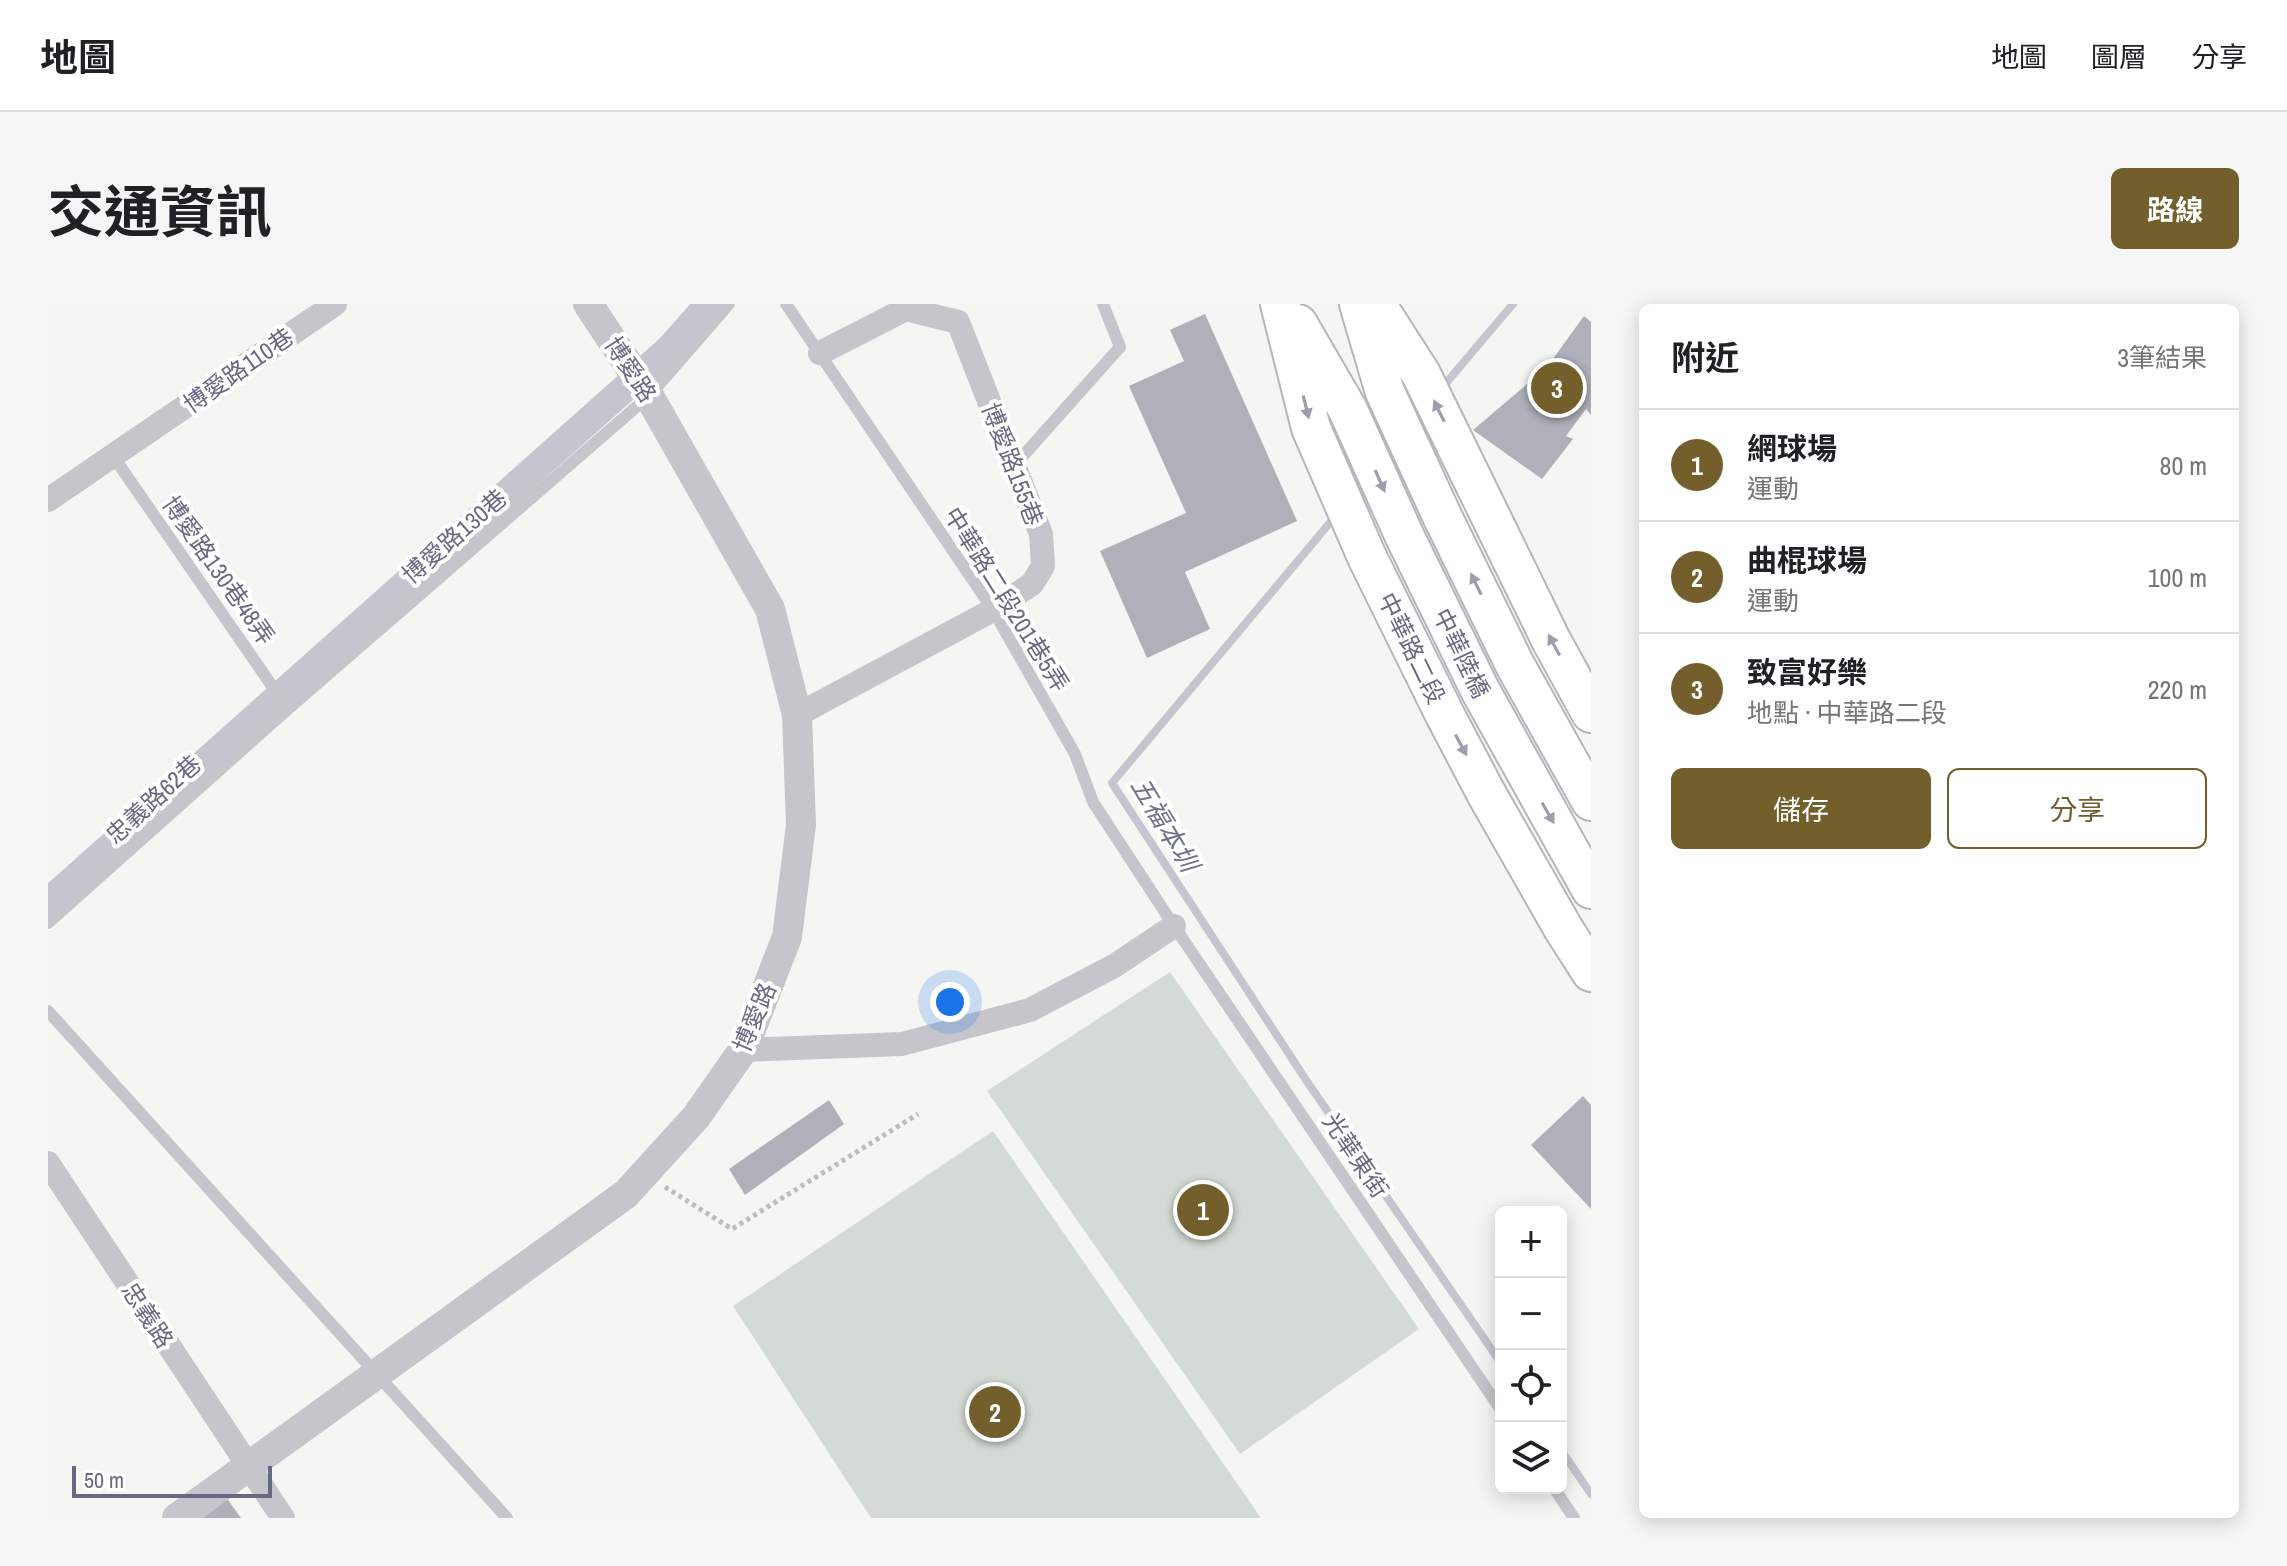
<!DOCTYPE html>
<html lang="zh-TW">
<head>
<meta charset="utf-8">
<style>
	:root { --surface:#fff; --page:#f6f6f6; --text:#202124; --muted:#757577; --line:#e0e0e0; --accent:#725f2b }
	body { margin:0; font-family:"Archivo Narrow","Noto Sans TC",sans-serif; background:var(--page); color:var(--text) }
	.controls { position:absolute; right:24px; bottom:24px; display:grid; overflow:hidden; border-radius:12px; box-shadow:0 4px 20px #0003 }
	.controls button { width:72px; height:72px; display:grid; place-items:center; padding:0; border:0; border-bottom:2px solid var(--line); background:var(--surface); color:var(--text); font:40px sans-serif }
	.scale { position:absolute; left:24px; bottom:20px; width:200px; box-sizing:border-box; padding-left:8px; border:4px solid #676982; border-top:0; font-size:22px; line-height:28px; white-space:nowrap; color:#676982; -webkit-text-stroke:6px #fff; paint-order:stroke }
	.you { position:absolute; left:902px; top:698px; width:28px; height:28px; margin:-20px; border:6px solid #fff; border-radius:50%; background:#1a73e8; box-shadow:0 0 0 12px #1a73e833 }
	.badge { display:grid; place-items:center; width:52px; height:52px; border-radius:50%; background:var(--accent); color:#fff; font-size:26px; font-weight:700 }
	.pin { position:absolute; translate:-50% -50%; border:4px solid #fff; box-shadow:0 2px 8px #0006 }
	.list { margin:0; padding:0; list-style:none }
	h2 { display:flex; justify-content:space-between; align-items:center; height:104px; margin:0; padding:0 32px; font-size:34px }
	h2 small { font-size:26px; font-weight:400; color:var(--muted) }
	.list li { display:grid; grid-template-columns:52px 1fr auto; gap:24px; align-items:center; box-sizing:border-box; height:112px; padding:0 32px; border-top:2px solid var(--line) }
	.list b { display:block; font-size:30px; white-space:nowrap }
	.list p { margin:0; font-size:26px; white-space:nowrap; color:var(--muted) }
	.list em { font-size:26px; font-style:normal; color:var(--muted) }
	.actions { display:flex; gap:16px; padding:24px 32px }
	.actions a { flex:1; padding:18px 0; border:2px solid var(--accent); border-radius:12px; text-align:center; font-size:28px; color:var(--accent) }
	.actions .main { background:var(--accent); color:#fff }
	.icon { flex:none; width:44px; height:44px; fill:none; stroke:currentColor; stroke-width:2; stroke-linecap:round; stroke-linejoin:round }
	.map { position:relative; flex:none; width:1543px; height:1214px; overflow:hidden; border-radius:12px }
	header { display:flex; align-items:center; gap:48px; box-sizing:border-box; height:112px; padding:0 40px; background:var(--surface); border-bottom:2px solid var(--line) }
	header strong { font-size:38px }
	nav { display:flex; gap:44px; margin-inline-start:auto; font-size:28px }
	.intro { display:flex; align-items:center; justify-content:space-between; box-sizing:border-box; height:192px; padding:0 48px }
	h1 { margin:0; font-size:56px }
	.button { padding:20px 36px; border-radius:12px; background:var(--accent); color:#fff; font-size:28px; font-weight:700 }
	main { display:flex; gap:48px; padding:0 48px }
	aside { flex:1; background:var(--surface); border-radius:12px; box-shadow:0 4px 20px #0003 }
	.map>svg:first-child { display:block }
	.green { fill:#d3dbd4 }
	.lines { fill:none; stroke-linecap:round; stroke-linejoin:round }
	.stream { stroke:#c4c6cf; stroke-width:8 }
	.canal { stroke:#c4c6cf; stroke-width:28 }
	.building { fill:#afb0ba }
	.primary-casing { stroke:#b5b6bc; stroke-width:42 }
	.path { stroke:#bcbcc0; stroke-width:5; stroke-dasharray:4 4; stroke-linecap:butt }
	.service { stroke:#c5c5cb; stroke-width:12 }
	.minor { stroke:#c5c5cb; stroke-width:24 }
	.tertiary { stroke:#c5c5cb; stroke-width:30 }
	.primary { stroke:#fff; stroke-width:38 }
	.oneway { fill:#9c9eae }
	.labels { text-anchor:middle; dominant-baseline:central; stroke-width:8; stroke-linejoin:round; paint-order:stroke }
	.street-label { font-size:24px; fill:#676982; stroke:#fff }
	.water-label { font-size:26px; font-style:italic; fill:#6d748c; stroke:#fff }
</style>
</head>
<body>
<header>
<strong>地圖</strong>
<nav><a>地圖</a><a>圖層</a><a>分享</a></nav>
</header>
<div class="intro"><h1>交通資訊</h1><a class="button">路線</a></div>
<main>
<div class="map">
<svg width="1543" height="1214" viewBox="0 0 1543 1214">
	<rect width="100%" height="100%" fill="#f5f6f3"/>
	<path class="green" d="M1122,668L1371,1025L1192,1150L939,787Z
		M945,827L1213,1214H823L685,1002Z"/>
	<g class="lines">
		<path class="stream" d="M1393,85L1465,0
			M1290,209L1064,479L1258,776L1453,1059
			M1513,1146L1543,1190"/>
		<path class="canal" d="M0,598L621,45L661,0"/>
	</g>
	<path class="building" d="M1157,10L1249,217L1137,268L1162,325L1099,354L1052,247L1138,209L1081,82L1136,57L1122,26Z
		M1536,12L1543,18V111L1538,105L1518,132L1525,135L1494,175L1425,126L1499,63Z
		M1535,792L1543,801V905L1483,841Z
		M781,796L796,820L697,891L681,865Z
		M178,1193L193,1214H150Z"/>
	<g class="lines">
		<g class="primary-casing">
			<path id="primary" d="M1232,0L1263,124L1319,253L1397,411L1438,489L1515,624L1543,668
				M1311,0L1337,88L1395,214L1467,361L1543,497
				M1328,0L1373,70L1503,336L1543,409
				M1250,20L1300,106L1357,233L1432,386L1543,585"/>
		</g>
		<path class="path" d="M617,883L684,925L870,810"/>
		<path class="service" d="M738,0L945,306L1027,450L1045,498L1126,622L1453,1106
			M65,152L240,405
			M966,162L1072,43L1055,0
			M0,619L240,405L601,92L681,0
			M0,707L459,1214
			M1506,1184L1526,1214"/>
		<path class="minor" d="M0,196L287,0
			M749,411L945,306L984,280L995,262L993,230L910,18L858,5L772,49
			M695,746L854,740L982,706L1066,662L1126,622
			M0,859L235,1214"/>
		<path class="tertiary" d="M129,1214L578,890L648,813L695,746L739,633L753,521L749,411L722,305L601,92L540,0"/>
		<use href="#primary" class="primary"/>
	</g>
	<defs><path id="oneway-solid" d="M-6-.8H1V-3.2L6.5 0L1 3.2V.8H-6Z" transform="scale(2)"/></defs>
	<g class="oneway">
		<use href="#oneway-solid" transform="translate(1258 103) rotate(76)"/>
		<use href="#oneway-solid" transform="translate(1391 107) rotate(-116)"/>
		<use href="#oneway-solid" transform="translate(1332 177) rotate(66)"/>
		<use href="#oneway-solid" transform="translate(1428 280) rotate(-116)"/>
		<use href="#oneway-solid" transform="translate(1506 341) rotate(-118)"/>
		<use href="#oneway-solid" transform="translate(1413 441) rotate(62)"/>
		<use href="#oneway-solid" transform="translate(1500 509) rotate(60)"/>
	</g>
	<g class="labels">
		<g class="street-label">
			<text transform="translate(583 65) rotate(57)">博愛路</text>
			<text transform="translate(190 66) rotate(-35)">博愛路110巷</text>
			<text transform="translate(965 160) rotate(69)">博愛路155巷</text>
			<text transform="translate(406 232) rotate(-41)">博愛路130巷</text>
			<text transform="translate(171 266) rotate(55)">博愛路130巷48弄</text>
			<text transform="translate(959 295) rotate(58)">中華路二段201巷5弄</text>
			<text transform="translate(1364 344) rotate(64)">中華路二段</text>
			<text transform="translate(1414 349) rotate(64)">中華陸橋</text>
			<text transform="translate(105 495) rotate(-42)">忠義路62巷</text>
			<text transform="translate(706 713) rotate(-67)">博愛路</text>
			<text transform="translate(1308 851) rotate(56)">光華東街</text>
			<text transform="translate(100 1011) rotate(57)">忠義路</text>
		</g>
		<g class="water-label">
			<text transform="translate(1117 520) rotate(59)">五福本圳</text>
		</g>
	</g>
</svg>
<div class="controls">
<button>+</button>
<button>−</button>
<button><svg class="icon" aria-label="locate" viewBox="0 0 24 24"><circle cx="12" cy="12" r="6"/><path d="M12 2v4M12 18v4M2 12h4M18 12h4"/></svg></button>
<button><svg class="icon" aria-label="layers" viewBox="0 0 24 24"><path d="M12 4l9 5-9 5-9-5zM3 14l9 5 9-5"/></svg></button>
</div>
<div class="scale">50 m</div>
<div class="you"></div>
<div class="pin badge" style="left:1155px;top:906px">1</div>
<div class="pin badge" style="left:947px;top:1108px">2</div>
<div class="pin badge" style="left:1509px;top:84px">3</div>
</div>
<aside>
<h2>附近<small>3筆結果</small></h2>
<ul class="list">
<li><span class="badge">1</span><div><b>網球場</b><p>運動</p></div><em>80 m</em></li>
<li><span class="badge">2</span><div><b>曲棍球場</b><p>運動</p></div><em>100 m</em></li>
<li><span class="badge">3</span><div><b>致富好樂</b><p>地點 · 中華路二段</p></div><em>220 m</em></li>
</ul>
<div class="actions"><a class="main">儲存</a><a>分享</a></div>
</aside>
</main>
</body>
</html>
